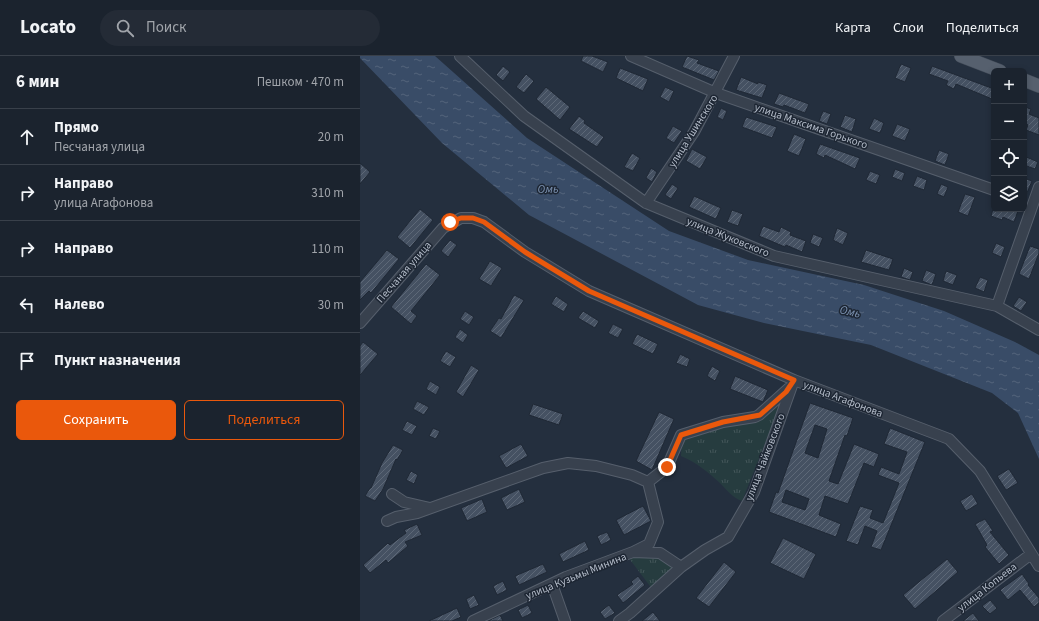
<!DOCTYPE html>
<html lang="ru">
<head>
<meta charset="utf-8">
<style>
	:root { --surface:#1b232e; --page:#242b36; --text:#f1f3f6; --muted:#a0a4aa; --line:#39404a; --accent:#ea580c }
	body { margin:0; font-family:"Source Sans 3",sans-serif; background:var(--page); color:var(--text) }
	.controls { position:absolute; right:12px; top:12px; display:grid; overflow:hidden; border-radius:6px; box-shadow:0 2px 6px #0003 }
	.controls button { width:36px; height:36px; display:grid; place-items:center; padding:0; border:0; border-bottom:1px solid var(--line); background:var(--surface); color:var(--text); font:20px sans-serif }
	.stop { position:absolute; width:12px; height:12px; margin:-9px; border:3px solid #ea580c; border-radius:50%; background:#fff }
	.stop.end { background:#ea580c; border-color:#fff; box-shadow:0 1px 4px #0008 }
	.list { margin:0; padding:0; list-style:none }
	h2 { display:flex; justify-content:space-between; align-items:center; height:52px; margin:0; padding:0 16px; font-size:17px }
	h2 small { font-size:13px; font-weight:400; color:var(--muted) }
	.list li { display:grid; grid-template-columns:26px 1fr auto; gap:12px; align-items:center; box-sizing:border-box; height:56px; padding:0 16px; border-top:1px solid var(--line) }
	.list b { display:block; font-size:15px; white-space:nowrap }
	.list p { margin:0; font-size:13px; white-space:nowrap; color:var(--muted) }
	.list em { font-size:13px; font-style:normal; color:var(--muted) }
	.actions { display:flex; gap:8px; padding:12px 16px }
	.actions a { flex:1; padding:9px 0; border:1px solid var(--accent); border-radius:6px; text-align:center; font-size:14px; color:var(--accent) }
	.actions .main { background:var(--accent); color:#fff }
	.icon { flex:none; width:22px; height:22px; fill:none; stroke:currentColor; stroke-width:2; stroke-linecap:round; stroke-linejoin:round }
	.map { position:relative; flex:none; width:679px; height:565px; overflow:hidden }
	header { display:flex; align-items:center; gap:24px; box-sizing:border-box; height:56px; padding:0 20px; background:var(--surface); border-bottom:1px solid var(--line) }
	header strong { font-size:19px }
	nav { display:flex; gap:22px; margin-inline-start:auto; font-size:14px }
	.search { width:280px; height:36px; background:var(--page); display:flex; align-items:center; gap:10px; box-sizing:border-box; padding:0 14px; border-radius:22px; color:var(--muted); font-size:15px }
	main { display:flex }
	aside { flex:1; background:var(--surface) }
	.map>svg:first-child { display:block }
	.grass { fill:url(#grass-tufts) }
	.water { fill:url(#water-ripples) }
	.building { fill:url(#building-hatch); stroke:#1f2835; fill-rule:evenodd }
	.lines { fill:none; stroke-linecap:round; stroke-linejoin:round }
	.minor-casing { stroke:#565f6c; stroke-width:12 }
	.major-casing { stroke:#414a57; stroke-width:14 }
	.minor { stroke:#38414e; stroke-width:10 }
	.major { stroke:#56606e; stroke-width:13 }
	.route { stroke:#ea580c; stroke-width:5 }
	.labels { text-anchor:middle; dominant-baseline:central; stroke-width:3; stroke-linejoin:round; paint-order:stroke }
	.street-label { font-size:11px; fill:#b4bcc9; stroke:#1d2633 }
	.water-label { font-size:12px; font-style:italic; fill:#7c92b1; stroke:#1d2633 }
</style>
</head>
<body>
<header>
<strong>Locato</strong>
<div class="search"><svg class="icon" aria-label="search" viewBox="0 0 24 24"><circle cx="10" cy="10" r="6"/><path d="M15 15l6 6"/></svg>Поиск</div>
<nav><a>Карта</a><a>Слои</a><a>Поделиться</a></nav>
</header>
<main>
<aside>
<h2>6 мин<small>Пешком · 470 m</small></h2>
<ul class="list">
<li><svg class="icon" aria-label="ahead" viewBox="0 0 24 24"><path d="M12 20V5M6 11l6-6 6 6"/></svg><div><b>Прямо</b><p>Песчаная улица</p></div><em>20 m</em></li>
<li><svg class="icon" aria-label="right" viewBox="0 0 24 24"><path d="M7 20v-9h11M14 6l5 5-5 5"/></svg><div><b>Направо</b><p>улица Агафонова</p></div><em>310 m</em></li>
<li><svg class="icon" aria-label="right" viewBox="0 0 24 24"><path d="M7 20v-9h11M14 6l5 5-5 5"/></svg><div><b>Направо</b></div><em>110 m</em></li>
<li><svg class="icon" aria-label="left" viewBox="0 0 24 24"><path d="M17 20v-9H6M10 6l-5 5 5 5"/></svg><div><b>Налево</b></div><em>30 m</em></li>
<li><svg class="icon" aria-label="arrive" viewBox="0 0 24 24"><path d="M6 21V4h12l-3 4 3 4H6"/></svg><div><b>Пункт назначения</b></div></li>
</ul>
<div class="actions"><a class="main">Сохранить</a><a>Поделиться</a></div>
</aside>
<div class="map">
<svg width="679" height="565" viewBox="0 0 679 565">
	<defs>
		<pattern id="grass-tufts" width="24" height="20" patternUnits="userSpaceOnUse"><rect width="24" height="20" fill="#263c3f"/><path d="M3 7l-1-3M5 7V3M7 7l1-3M15 17l-1-3M17 17v-4M19 17l1-3" fill="none" stroke="#435659"/></pattern>
		<pattern id="water-ripples" width="26" height="14" patternUnits="userSpaceOnUse"><rect width="26" height="14" fill="#394c67"/><path d="M2 4q2-2 4 0t4 0M15 11q2-2 4 0t4 0" fill="none" stroke="#53647b"/></pattern>
		<pattern id="building-hatch" width="6" height="6" patternUnits="userSpaceOnUse"><rect width="6" height="6" fill="#455162"/><path d="M-1 1l2-2M0 6l6-6M5 7l2-2" fill="none" stroke="#5d6877"/></pattern>
	</defs>
	<rect width="100%" height="100%" fill="#242f3e"/>
	<path class="grass" d="M424,340L382,445C372,441 368,435 360,427C348,416 336,406 321,400L322,381L397,362Z
		M300,499L319,511L293,534L268,501Z"/>
	<path class="water" d="M0,0H75L167,82L309,175L388,204L504,229L584,255L655,286L679,299V403L658,357L632,337L511,289L404,267L338,249L169,159L82,87L0,2Z"/>
	<path class="building" d="M223,0H232L248,6L243,16L221,5Z
		M327,0L339,4L337,7L359,15L354,24L322,11Z
		M541,8L551,12L545,26L535,22Z
		M143,10L150,16L143,25L136,19Z
		M572,10L634,33L632,43L596,28L594,33L586,29L588,25L569,18Z
		M260,12L288,23L283,35L256,22Z
		M166,18L174,25L164,37L156,31Z
		M381,21L398,28V26L407,29L402,42L376,34Z
		M186,31L210,51L200,64L176,43Z
		M305,31L314,35L309,46L300,41Z
		M419,37L449,48L445,57L424,49L423,51L414,48Z
		M664,51L671,53L669,58L679,62V79L666,74L668,69L665,67L664,69Z
		M361,52L367,55L363,64L357,61Z
		M463,55L471,58L467,68L459,65Z
		M485,59L496,63L492,76L480,71Z
		M219,60L225,65L224,67L244,81L237,91L209,73Z
		M386,61L417,71L412,82L382,71Z
		M514,62L524,67L520,77L509,73Z
		M537,68L550,73L545,85L532,80Z
		M313,70L322,75L314,87L306,82Z
		M434,78L446,83L439,100L427,95Z
		M460,88L500,102L495,113L465,99L464,102L456,98Z
		M332,93L347,101L340,113L326,105Z
		M579,94L589,98L585,109L575,105Z
		M272,97L280,102L273,115L264,111Z
		M664,100L678,106L675,113L664,109Z
		M0,107L10,116L0,128Z
		M291,112L297,116L292,126L286,122Z
		M535,113L545,117L542,125L532,121Z
		M510,115L520,119L516,128L506,124Z
		M557,120L567,124L564,134L553,130Z
		M664,122L672,125L664,144Z
		M312,128L318,132L311,143L305,139Z
		M581,128L588,131L584,141L577,138Z
		M605,138L615,141L608,160L598,156Z
		M334,140L361,152L356,163L329,151Z
		M60,153L73,164L50,192L37,181Z
		M633,153H653L658,155L654,166L643,161L642,164L631,160Z
		M372,154L383,158L378,170L367,166Z
		M403,170L419,176L421,171L431,176L430,179L446,185L442,196L426,189L425,191L399,180Z
		M477,172L488,177L483,189L473,184Z
		M453,178L463,182L459,191L450,187Z
		M90,184L97,189L88,201L81,195Z
		M636,187L645,191L641,201L632,197Z
		M670,190L679,193V197L669,223L659,218Z
		M27,194L39,203L11,237L9,235L0,244V226Z
		M506,194L533,203L529,214L501,206Z
		M130,205L142,212L131,230L119,223Z
		M66,208L80,219L51,255L57,260L51,268L31,251Z
		M544,212L553,216L550,224L541,221Z
		M566,214L576,218L572,229L562,225Z
		M586,215L597,219L593,229L583,225Z
		M620,221L628,224L624,236L615,232Z
		M154,239L164,244L141,282L130,275L139,262L141,263Z
		M196,240L208,248L204,256L191,248Z
		M659,241L667,246L661,255L653,250Z
		M105,255L114,261L109,269L100,263Z
		M223,255L239,265L235,272L218,262Z
		M253,268L263,273L258,282L248,277Z
		M100,273L108,279L103,287L95,281Z
		M277,278L298,288L293,298L272,288Z
		M3,286L18,298L0,319V290Z
		M86,295L96,301L90,311L80,305Z
		M320,298L330,303L327,311L316,307Z
		M111,309L119,314L103,341L96,336Z
		M352,310L360,315L355,325L347,320Z
		M375,320L408,334L403,346L370,333Z
		M70,325L80,331L76,339L66,333Z
		M57,345L69,351L64,359L53,353Z
		M450,347L493,362L487,380L485,379L469,425L478,428L494,388L519,398L514,411L504,407L488,448L465,440L459,459L481,468L476,481L409,456L416,436L418,437ZM455,369L467,373L458,402L445,397ZM426,434L449,443L445,454L422,446Z
		M173,348L203,358L199,369L169,359Z
		M299,356L314,363L292,414L276,405Z
		M47,365L57,370L52,379L42,374Z
		M73,372L80,375L76,383L69,380Z
		M530,372L565,386L521,494L511,491L517,475L505,470L498,489L486,485L500,450L513,454L510,462L523,467L539,427L518,419L521,411L539,418L547,396L524,388Z
		M161,388L168,400L146,412L139,400Z
		M33,389L43,394L37,404L36,403L23,433L15,445L5,440L10,432H11L22,407Z
		M649,413L658,427L646,434L637,420Z
		M51,415L58,419L54,428L46,424Z
		M159,433L165,446L147,454L141,442Z
		M612,438L618,448L606,455L600,445Z
		M122,443L127,456L107,465L101,452Z
		M283,450L291,465L264,479L256,464Z
		M625,463L633,475L630,476L649,499L639,508L625,491L627,489L615,468Z
		M57,468L62,479L45,486L48,490L28,507L26,504L10,517L3,509L28,487L30,489L46,477L44,474Z
		M247,476L251,484L241,489L237,480Z
		M423,482L456,498L444,523L410,507Z
		M225,485L229,494L203,506L199,498Z
		M587,503L598,516L555,553L543,539Z
		M364,506L376,516L349,551L336,542Z
		M183,508L187,516L159,529L155,520Z
		M662,518L669,528L668,529L679,542V547L674,551L660,534L648,544L640,534Z
		M278,520L285,529L263,547L257,539L273,528L271,526Z
		M143,525L147,534L137,539L133,530Z
		M114,539L119,549L110,553L106,543Z
		M630,544L637,552L630,558L622,550Z
		M168,549L172,557L162,562L158,554Z
		M249,549L255,557L245,563L240,556Z
		M97,552L101,561L92,565H69Z
		M293,556L300,565H282Z
		M613,557L619,565H603Z
		M140,559L143,565H128Z"/>
	<g class="lines">
		<g class="minor-casing">
			<path id="minor" d="M100,0L164,60L286,147L414,200L637,250L679,274
				M271,0L356,37L634,134
				M286,147L334,76L374,0
				M637,250L679,131
				M0,267L83,172L101,162H113L124,166L165,196L229,235L434,324L589,383L620,415L679,510
				M288,426L307,411L321,379L363,366L395,361L399,359L429,332
				M32,438L44,446L70,452
				M27,465L36,461L57,457L183,412L208,407L236,410L272,419L288,426L298,466L289,488L273,496
				M192,528L205,565
				M113,565L206,521L273,496L300,497L321,511
				M259,565L270,557L321,511L345,494L368,481L394,436L434,324
				M583,565L671,498"/>
		</g>
		<g class="major-casing">
			<path id="major" d="M601,0L640,15
				M664,24L679,30"/>
		</g>
		<use href="#minor" class="minor"/>
		<use href="#major" class="major"/>
	</g>
	<g class="lines">
		<path class="route" d="M90,166L101,162H113L124,166L165,196L229,235L434,324L426,336L400,359L363,366L321,379L307,411"/>
	</g>
	<g class="labels">
		<g class="street-label">
			<text transform="translate(451 70) rotate(19)">улица Максима Горького</text>
			<text transform="translate(333 75) rotate(-58)">улица Ушинского</text>
			<text transform="translate(368 181) rotate(22)">улица Жуковского</text>
			<text transform="translate(44 216) rotate(-49)">Песчаная улица</text>
			<text transform="translate(483 343) rotate(21)">улица Агафонова</text>
			<text transform="translate(405 401) rotate(-69)">улица Чайковского</text>
			<text transform="translate(216 520) rotate(-22)">улица Кузьмы Минина</text>
			<text transform="translate(627 531) rotate(-38)">улица Копьева</text>
		</g>
		<g class="water-label">
			<text x="188" y="133">Омь</text>
			<text transform="translate(490 256) rotate(14)">Омь</text>
		</g>
	</g>
</svg>
<div class="controls">
<button>+</button>
<button>−</button>
<button><svg class="icon" aria-label="locate" viewBox="0 0 24 24"><circle cx="12" cy="12" r="6"/><path d="M12 2v4M12 18v4M2 12h4M18 12h4"/></svg></button>
<button><svg class="icon" aria-label="layers" viewBox="0 0 24 24"><path d="M12 4l9 5-9 5-9-5zM3 14l9 5 9-5"/></svg></button>
</div>
<div class="stop" style="left:90px;top:166px"></div>
<div class="stop end" style="left:307px;top:411px"></div>
</div>
</main>
</body>
</html>
